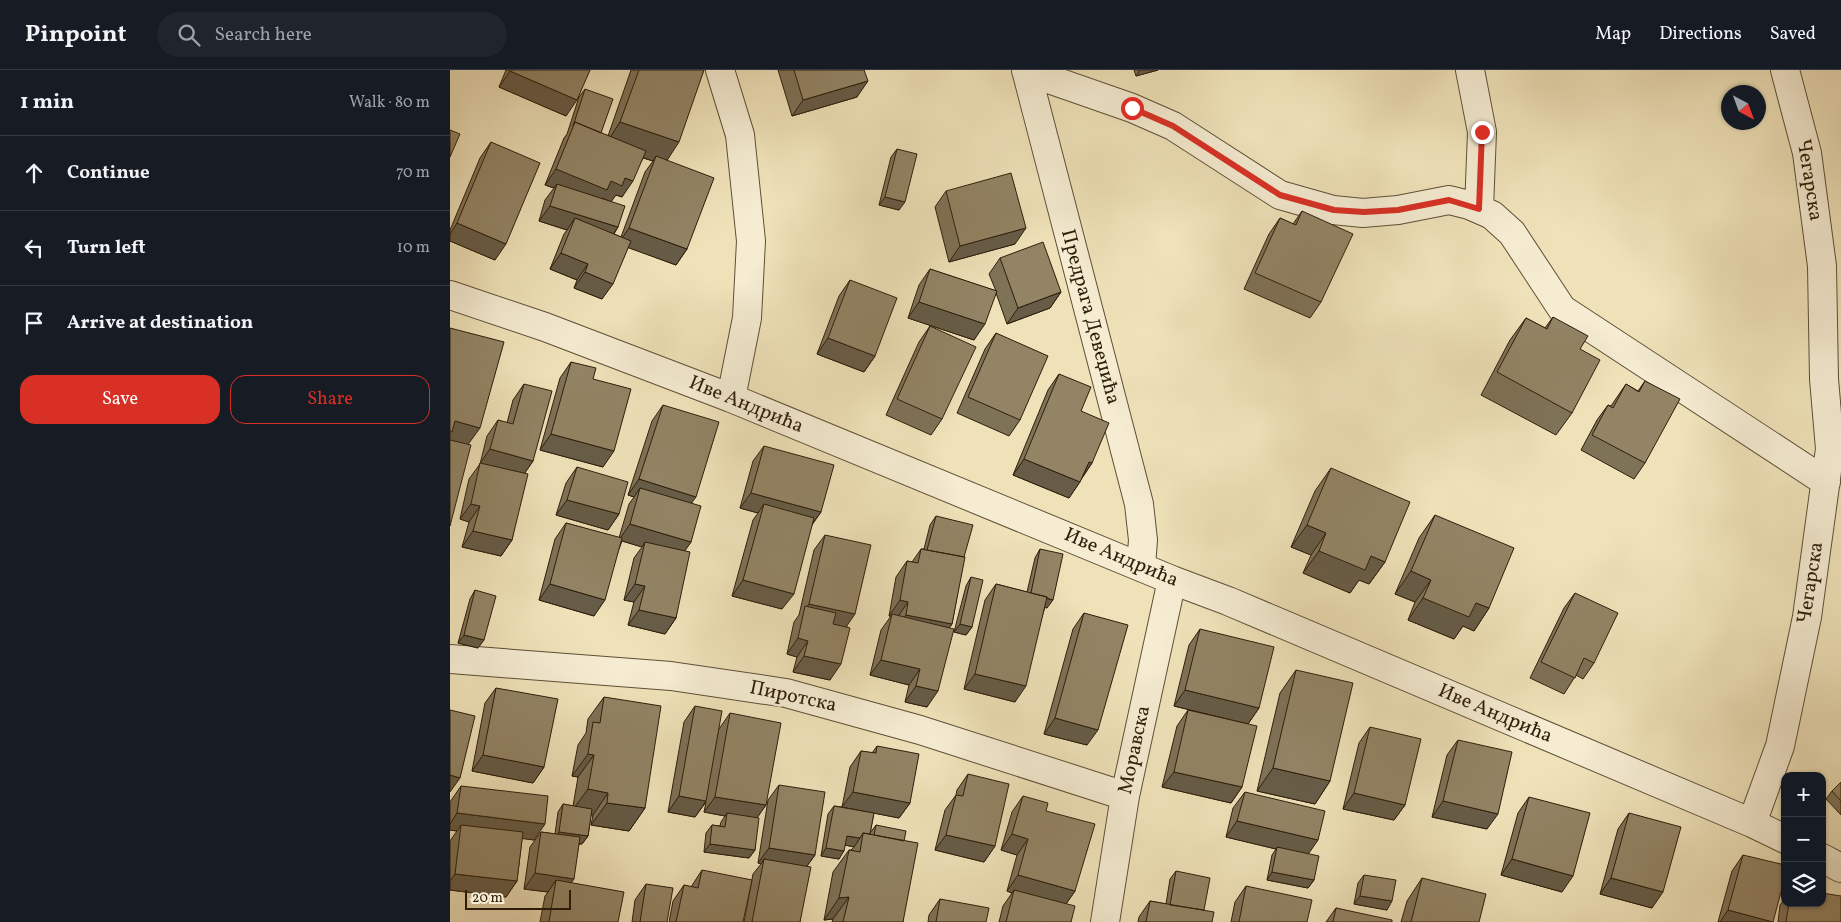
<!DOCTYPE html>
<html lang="en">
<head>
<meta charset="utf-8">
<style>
	:root { --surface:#171b24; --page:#20242c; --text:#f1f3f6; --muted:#9ea1a6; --line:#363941; --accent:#d93025 }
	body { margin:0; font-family:Vollkorn,serif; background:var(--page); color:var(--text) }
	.controls { position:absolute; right:15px; bottom:15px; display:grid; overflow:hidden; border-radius:10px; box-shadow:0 1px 4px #0004 }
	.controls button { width:45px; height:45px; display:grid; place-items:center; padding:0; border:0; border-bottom:1px solid var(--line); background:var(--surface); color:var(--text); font:25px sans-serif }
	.compass { position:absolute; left:1271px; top:15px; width:45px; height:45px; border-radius:50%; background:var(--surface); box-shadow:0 1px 4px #0004; rotate:139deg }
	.scale { position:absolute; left:15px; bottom:12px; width:106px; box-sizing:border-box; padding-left:5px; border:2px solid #2e1e0b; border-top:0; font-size:14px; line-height:18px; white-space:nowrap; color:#2e1e0b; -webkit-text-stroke:4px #f5ecd2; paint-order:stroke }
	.stop { position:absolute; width:15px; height:15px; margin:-11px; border:4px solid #d93025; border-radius:50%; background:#fff }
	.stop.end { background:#d93025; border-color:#fff; box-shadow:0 1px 5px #0008 }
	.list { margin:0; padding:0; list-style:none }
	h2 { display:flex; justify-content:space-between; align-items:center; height:65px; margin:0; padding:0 20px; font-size:21px }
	h2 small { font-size:16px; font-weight:400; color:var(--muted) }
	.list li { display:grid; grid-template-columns:32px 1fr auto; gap:15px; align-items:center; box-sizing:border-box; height:75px; padding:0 20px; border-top:1px solid var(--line) }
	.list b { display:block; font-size:19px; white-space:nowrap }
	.list em { font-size:16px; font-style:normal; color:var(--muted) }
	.actions { display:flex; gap:10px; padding:15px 20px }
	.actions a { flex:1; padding:11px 0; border:1px solid var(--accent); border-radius:15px; text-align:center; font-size:18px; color:var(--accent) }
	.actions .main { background:var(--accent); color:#fff }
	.icon { flex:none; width:28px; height:28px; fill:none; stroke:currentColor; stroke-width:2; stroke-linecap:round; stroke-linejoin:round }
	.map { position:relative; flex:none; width:1391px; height:852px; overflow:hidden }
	header { display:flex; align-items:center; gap:30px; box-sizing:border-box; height:70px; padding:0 25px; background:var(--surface); border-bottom:1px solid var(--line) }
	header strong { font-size:24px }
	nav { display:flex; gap:28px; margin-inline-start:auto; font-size:18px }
	.search { width:350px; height:45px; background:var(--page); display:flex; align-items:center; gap:12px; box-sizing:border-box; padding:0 18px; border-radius:28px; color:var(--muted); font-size:19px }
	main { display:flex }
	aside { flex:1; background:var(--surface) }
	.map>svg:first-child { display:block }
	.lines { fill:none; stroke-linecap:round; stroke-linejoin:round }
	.minor-casing { stroke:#5e4f36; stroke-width:30 }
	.minor { stroke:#f5ecd2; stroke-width:28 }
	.wall { fill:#7e7257; stroke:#2e1e0b; fill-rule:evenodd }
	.shaded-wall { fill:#665c47; stroke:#2e1e0b }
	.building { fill:#928465; stroke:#2e1e0b }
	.route { stroke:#d93025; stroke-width:6 }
	.labels { text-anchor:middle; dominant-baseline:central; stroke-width:5; stroke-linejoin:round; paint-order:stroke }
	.street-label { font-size:20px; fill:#2e1e0b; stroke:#f5ecd2 }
</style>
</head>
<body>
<header>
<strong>Pinpoint</strong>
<div class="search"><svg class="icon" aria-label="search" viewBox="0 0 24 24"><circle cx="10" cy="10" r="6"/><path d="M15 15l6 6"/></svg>Search here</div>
<nav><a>Map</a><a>Directions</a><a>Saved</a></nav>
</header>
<main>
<aside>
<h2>1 min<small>Walk · 80 m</small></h2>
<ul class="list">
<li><svg class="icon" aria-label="ahead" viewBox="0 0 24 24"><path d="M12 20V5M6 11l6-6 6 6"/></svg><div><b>Continue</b></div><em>70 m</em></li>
<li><svg class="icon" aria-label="left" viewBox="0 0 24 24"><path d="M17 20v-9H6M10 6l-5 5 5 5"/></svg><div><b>Turn left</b></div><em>10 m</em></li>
<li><svg class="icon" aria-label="arrive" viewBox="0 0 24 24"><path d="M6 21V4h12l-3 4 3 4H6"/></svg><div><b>Arrive at destination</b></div></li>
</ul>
<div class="actions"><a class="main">Save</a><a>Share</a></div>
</aside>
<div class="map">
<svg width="1391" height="852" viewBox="0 0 1391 852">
	<rect width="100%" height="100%" fill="#efe2b9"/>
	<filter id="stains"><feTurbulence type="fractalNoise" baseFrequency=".004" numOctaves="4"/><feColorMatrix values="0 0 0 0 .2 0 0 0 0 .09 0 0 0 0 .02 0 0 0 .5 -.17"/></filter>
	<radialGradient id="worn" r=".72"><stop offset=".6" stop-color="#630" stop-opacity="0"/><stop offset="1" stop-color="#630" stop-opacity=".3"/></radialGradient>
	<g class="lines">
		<g class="minor-casing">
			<path id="minor" d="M270,0L290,65L301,171L297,248L281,328
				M576,0L689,434L693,470L691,496
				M1020,0L1032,62L1029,139
				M576,1L682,38L723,56L830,125L883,140L913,143L948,140L999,130L1019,135L1042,145L1062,163L1112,239L1376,412
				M0,225L95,257L281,328L722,510L778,531L1302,753L1335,769
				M0,589L221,606L336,623L470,660L675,726
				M1302,753L1330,676L1357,547L1380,379L1374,309L1372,196L1357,83L1335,0
				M1372,788L1391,798
				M655,852L675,726L722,510"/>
		</g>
		<use href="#minor" class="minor"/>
	</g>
	<path class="wall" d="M56,0H140L116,46L49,17Z
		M181,0H254L217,90L237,179L226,195L178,177L152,229L124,218L127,210L100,199L114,164L117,160L89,151L95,130L104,118L95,115L114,68L117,64L129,27L135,19L151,63L158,66ZM193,88L203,91L195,102L171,167L164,164L168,157L151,129L166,125L172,127Z
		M328,0H414L407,27L342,46Z
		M684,0H708L686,6Z
		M41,72L45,190L0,171V160L30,88Z
		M447,79L449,140L429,135L441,87Z
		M496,121L565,174L499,192L485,137Z
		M852,141L871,232L860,248L794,219L819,164L830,148L843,154Z
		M550,188L611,222L600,238L557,254L546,223L524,270L458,248L469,215L480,199L546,221L539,204Z
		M400,210L425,286L414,302L367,284L389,226Z
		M1103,247L1130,279L1122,343L1106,365L1031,325L1060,270L1076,248L1095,258Z
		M480,256L492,349L481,365L436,345L469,272Z
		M546,263L570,350L559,366L507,343L535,279Z
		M121,292L143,309L153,397L90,380L110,308Z
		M609,304L631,341L642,393L619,428L563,405L598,320Z
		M1195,311V393L1184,409L1131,380L1147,350L1158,335L1161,336L1176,314L1188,321Z
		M74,314L83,391L74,404L62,470L51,486L12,477L19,452L10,449L19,409L30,394L37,366L48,350L57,353L63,330Z
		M213,335L242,433L241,472L234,481L226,548L215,564L178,555L184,532L174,530L184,488L192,477L172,471L144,546L89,530L105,469L116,453L169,468L179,434L184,427L178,425L202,351Z
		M314,376L371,442L362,455L332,539L282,526L303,450L308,443L290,438L303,391Z
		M127,397L169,444L158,460L106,445L116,413Z
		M881,398L935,492L919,514L909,510L900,523L853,503L861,485L841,477L865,421Z
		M985,445L1039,538L1024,561L1013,556L1004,569L958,550L965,532L945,524L969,468Z
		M486,446L514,487L502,554L499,558L477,637L455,632L459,615L420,605L431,560L441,546H439L446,507L457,491L462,492L471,479H474L480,455Z
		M375,465L397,557L380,610L343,602L347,587L337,584L344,552L349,545L364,480Z
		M590,479L597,538L595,537L565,632L514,619L535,530L546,514L577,522L585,488Z
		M521,507L522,557L516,565L504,562L516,516Z
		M25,520L28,578L8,573L20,529Z
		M1125,523L1144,593L1133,609L1126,605L1114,624L1080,608L1114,538Z
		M634,543L637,675L594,664L623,559Z
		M750,559L809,638L798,654L724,636L739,575Z
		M846,600L880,711L865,734L807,721L830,623Z
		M46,618L94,697L83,713L22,701L35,633Z
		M154,627L195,738L179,761L141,755L143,745H141L138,766L132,774H129L121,813L168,852H90L95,826L98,822L74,819L80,777L91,762L105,764L108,742L113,734L123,736L128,707L122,706L128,675L136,663L138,649Z
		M245,636L269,659L280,643L316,735L307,747L305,780L299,788L254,782L256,763L262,755L270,756L271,752L275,746L254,742L256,732L245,747L218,742L234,652Z
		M738,640L792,717L781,733L712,717L727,656Z
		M920,657L955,735L944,750L893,739L909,673Z
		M1008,670L1037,759L982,747L997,685Z
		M427,676L460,733L449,748L424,743L420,763L426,755L454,771L453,852H382L383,849L374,850L383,802L399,780H401L404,777L395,775L389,789L371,786L378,744L384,736L392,737L400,697L411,681L422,683Z
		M518,704L545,776L534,792L485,780L495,740L506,725L507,720Z
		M1391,712V745L1376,729L1382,721Z
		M329,715L365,785L357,796L350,852H294L303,804L311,794L308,793L318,730Z
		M11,716L84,770L72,768L67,811L56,827L0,820V771L7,761L0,760V732Z
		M795,722L859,784L864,810L858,818L817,810L822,785L826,779L776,767L783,738Z
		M573,726L596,741L625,821L616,834L621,852H549L553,836L562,823L557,821L567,785L551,780L562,742Z
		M1079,727L1112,822L1051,805L1068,743Z
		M1179,743L1202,838L1150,824L1168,759Z
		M1293,785L1323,852H1268L1282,801Z
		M252,800L293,852H219L223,831L234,815L241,817Z
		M726,801L762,852H688L689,847L700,831L716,834L720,809Z
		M914,805L937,840L904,834L908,813Z
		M972,808L1029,852H951L957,831Z
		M196,814L217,852H182L185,830Z
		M796,816L857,852H781L785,832Z
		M1335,828V833H1372L1391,852H1328L1330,835Z
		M490,829L536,852H478L479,845Z
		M886,838L942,852H876Z"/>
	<path class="shaded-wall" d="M690,0H708L686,6Z
		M60,1L127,30L116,46L49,17Z
		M418,11L407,27L342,46L353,30Z
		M170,52L229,72L214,95L206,86L203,91L155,75Z
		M106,99L161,111L175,108L183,111L172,127L166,125L161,132L152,128L146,136L107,114L104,118L95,115Z
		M435,127L455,132L449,140L429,135Z
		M100,136L168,157L157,173L125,148L117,160L89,151Z
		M7,153L56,174L45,190L0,171V164Z
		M179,158L237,179L226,195L168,174Z
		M576,158L565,174L499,192L510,176Z
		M111,183L138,194L127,210L100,199Z
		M135,202L163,214L152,229L124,218Z
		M611,222L600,238L557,254L568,238Z
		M469,232L535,254L524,270L458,248Z
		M378,268L425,286L414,302L367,284Z
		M5,351L30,358L14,380L0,376V357Z
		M101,364L164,381L153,397L90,380Z
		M40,379L83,391L72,407L29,395Z
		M574,389L630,412L619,428L563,405Z
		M639,392L642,393L631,409Z
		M189,409L246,427L234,443L190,418L184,427L178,425Z
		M301,423L371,442L360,457L314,434L308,443L290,438Z
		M117,430L169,444L158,460L106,445Z
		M21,434L30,436L19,452L10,449Z
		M180,454L241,472L230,488L195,472L192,477L169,470Z
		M857,455L876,463L861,485L841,477Z
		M23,461L62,470L51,486L12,477Z
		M869,481L921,486L935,492L919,514L909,510L900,523L853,503Z
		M961,501L981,510L965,532L945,524Z
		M293,510L344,524L332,539L282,526Z
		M100,514L155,530L144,546L89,530Z
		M185,514L195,516L184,532L174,530Z
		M580,525L603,530L597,538L575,533Z
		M973,528L1026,533L1039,538L1024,561L1013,556L1004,569L958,550Z
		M450,530L458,532L447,548L442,544L441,546H439Z
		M359,534L405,544L394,560L354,541Z
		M189,540L226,548L215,564L178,555Z
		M456,545L502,554L491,570L445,561Z
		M510,554L522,557L516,565L504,562Z
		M14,565L34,570L28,578L8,573Z
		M348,568L358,571L347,587L337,584Z
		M354,586L391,594L380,610L343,602Z
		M431,590L470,599L459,615L420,605Z
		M525,604L576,616L565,632L514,619Z
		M466,616L488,621L477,637L455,632Z
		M735,620L809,638L798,654L724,636Z
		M605,648L648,660L637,675L594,664Z
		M138,684L144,685L128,707L122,706Z
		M33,685L94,697L83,713L22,701Z
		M823,698L880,711L865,734L807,721Z
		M724,702L792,717L781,733L712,717Z
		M0,705L10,708L0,722Z
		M138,719L158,723L143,745L122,741Z
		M403,722L460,733L449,748L392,737Z
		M904,723L955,735L944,750L893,739Z
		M229,726L256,731L245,747L218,742Z
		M265,727L316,735L305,751L277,743L275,746L254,742Z
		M993,731L1048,744L1037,759L982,747Z
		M157,733L195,738L179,761L141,755Z
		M7,743L95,754L84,770L11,761V755L7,761L0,760V754Z
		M787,751L868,770L857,786L827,777L826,779L776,767Z
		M109,762L138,766L132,774L104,770Z
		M562,764L578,769L567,785L551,780Z
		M496,765L545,776L534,792L485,780Z
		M397,766L410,768L404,777L391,774Z
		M260,774L305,780L299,788L254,782Z
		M319,778L365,785L354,800L314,789L311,794L308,793Z
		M376,778L394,781L389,789L371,786Z
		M1062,789L1123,806L1112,822L1051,805Z
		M822,802L864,810L858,818L817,810Z
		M85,803L124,809L113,824L106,810L98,822L74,819Z
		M5,804L67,811L56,827L0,820V811Z
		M568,805L625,821L614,837L564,820L562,823L557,821Z
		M1161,808L1213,822L1202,838L1150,824Z
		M910,826L942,831L937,840L904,834Z
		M399,827L383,849L374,850L389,828Z
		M1278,840L1323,852H1270Z"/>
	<path class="building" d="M60,0H140L127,30L60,1Z
		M189,0H254L229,72L170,52Z
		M344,0H414L418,11L353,30Z
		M135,19L163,29L151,63L125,52L123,56Z
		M125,52L196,81L183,111L175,108L172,116L161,111L157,120L106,99Z
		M0,60L10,64L0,87Z
		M41,72L90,93L56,174L7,153Z
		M447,79L467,84L455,132L435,127Z
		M206,86L264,108L237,179L179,158Z
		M561,103L576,158L510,176L496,121Z
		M107,114L175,136L168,157L100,136Z
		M852,141L903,164L871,232L805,203L830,148L846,155Z
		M125,148L181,171L163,214L135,202L138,194L111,183Z
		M593,172L611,222L568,238L550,188Z
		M480,199L547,221L535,254L469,232Z
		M400,210L447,228L425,286L378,268Z
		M1103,247L1138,266L1130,279L1150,290L1122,343L1047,302L1076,248L1097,259Z
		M480,256L526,277L492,349L447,329Z
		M0,258L54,272L30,358L5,351L2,362L0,361Z
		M546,263L598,286L570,350L518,327Z
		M121,292L146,298L143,309L181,319L164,381L101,364Z
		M609,304L641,317L631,341L659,353L642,393L639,392L630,412L574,389Z
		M1195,311L1230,329L1195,393L1142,365L1158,335L1163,338L1176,314L1189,322Z
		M74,314L102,321L83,391L40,379L48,350L63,354Z
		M213,335L269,352L246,427L189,409Z
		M0,370L21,375L0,456Z
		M314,376L384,395L371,442L301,423Z
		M30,393L78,404L62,470L23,461L30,436L21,434Z
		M127,397L178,412L169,444L117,430Z
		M881,398L960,432L935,492L921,486L915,500L869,481L876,463L857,455Z
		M190,418L251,436L241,472L180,454Z
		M314,434L364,448L344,524L293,510Z
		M985,445L1064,478L1039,538L1026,533L1019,547L973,528L981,510L961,501Z
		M486,446L523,455L514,487L477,480Z
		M116,453L172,468L155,530L100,514Z
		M375,465L421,475L405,544L359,534Z
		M195,472L240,482L226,548L189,540L195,516L185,514Z
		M471,479L515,487L502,554L456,545L458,532L450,530L457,491L468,493Z
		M590,479L613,484L603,530L597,528V527L581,523Z
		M521,507L533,510L522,557L510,554Z
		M546,514L597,527L576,616L525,604Z
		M25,520L46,526L34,570L14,565Z
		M1125,523L1168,543L1144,593L1134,588L1125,608L1091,592Z
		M355,536L386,543L383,554L400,558L391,594L354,586L358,571L348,568Z
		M634,543L678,555L648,660L605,648Z
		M442,544L504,559L488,621L466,616L470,599L431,590Z
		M750,559L824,577L809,638L735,620Z
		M846,600L903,613L880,711L823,698Z
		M46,618L108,629L94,697L33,685Z
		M154,627L211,636L195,738L157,733L158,723L138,719L144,685L138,684L143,652L150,653Z
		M245,636L272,641L256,731L229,726Z
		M0,640L25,646L10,708L0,705Z
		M738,640L807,656L792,717L724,702Z
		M280,643L331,653L316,735L265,727Z
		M920,657L971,669L955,735L904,723Z
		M1008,670L1062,682L1048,744L993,731Z
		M427,676L469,684L460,733L403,722L411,681L426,683Z
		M518,704L559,714L545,776L496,765L506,725L513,726Z
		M1391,712V731L1382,721Z
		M329,715L375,722L365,785L319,778Z
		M11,716L98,726L95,754L7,743Z
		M795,722L875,741L868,770L787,751Z
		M573,726L598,733L596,741L645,754L625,821L568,805L578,769L562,764Z
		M1079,727L1140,743L1123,806L1062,789Z
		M113,734L142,739L138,766L109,762Z
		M384,736L424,743L420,764L413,763L410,768L397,766L394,781L376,778Z
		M277,743L309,748L305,780L260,774L262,755L275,757Z
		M1179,743L1231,757L1213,822L1161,808Z
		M11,755L73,762L67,811L5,804Z
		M426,755L456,761L454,771L424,765Z
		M91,762L130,767L124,809L85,803Z
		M413,763L468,773L453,852H393L399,827L389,828L399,780L410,782Z
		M827,777L869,786L864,810L822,802Z
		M1293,785L1335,795V807L1323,852L1278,840Z
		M314,789L361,797L350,852H302Z
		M252,800L302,810L293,852H226L234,815L248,818Z
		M726,801L760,808L754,840L720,835Z
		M914,805L946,810L942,831L910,826Z
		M972,808L1036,824L1029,852H961Z
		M106,810L174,822L168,852H99Z
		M196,814L223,818L217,852H190Z
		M796,816L862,830L857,852H789Z
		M564,820L625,836L621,852H556Z
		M1372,823L1391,826V852H1336L1339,833H1372Z
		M490,829L539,838L536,852H486Z
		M700,831L764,842L762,852H696Z
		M886,838L942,850V852H883Z"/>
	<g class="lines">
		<path class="route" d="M682,38L723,56L830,125L884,140L914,142L948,140L999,130L1029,139L1032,62"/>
	</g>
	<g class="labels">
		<g class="street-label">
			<text transform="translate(1359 110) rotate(81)">Чегарска</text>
			<text transform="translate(640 247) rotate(75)">Предрага Девеџића</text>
			<text transform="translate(296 335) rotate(22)">Иве Андрића</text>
			<text transform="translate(671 488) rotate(23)">Иве Андрића</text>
			<text transform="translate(1361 513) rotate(-81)">Чегарска</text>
			<text transform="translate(343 627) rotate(12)">Пиротска</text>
			<text transform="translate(1045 644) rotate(23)">Иве Андрића</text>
			<text transform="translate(685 680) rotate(-78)">Моравска</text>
		</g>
	</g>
	<rect width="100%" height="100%" filter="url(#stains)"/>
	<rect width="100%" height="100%" fill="url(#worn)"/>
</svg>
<div class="controls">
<button>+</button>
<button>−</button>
<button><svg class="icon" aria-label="layers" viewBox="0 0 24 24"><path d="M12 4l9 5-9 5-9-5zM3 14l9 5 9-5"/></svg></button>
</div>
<svg class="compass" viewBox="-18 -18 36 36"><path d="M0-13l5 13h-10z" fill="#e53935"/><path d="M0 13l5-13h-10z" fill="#9ea1a6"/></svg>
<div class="scale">20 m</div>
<div class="stop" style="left:682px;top:38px"></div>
<div class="stop end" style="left:1032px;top:62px"></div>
</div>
</main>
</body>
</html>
